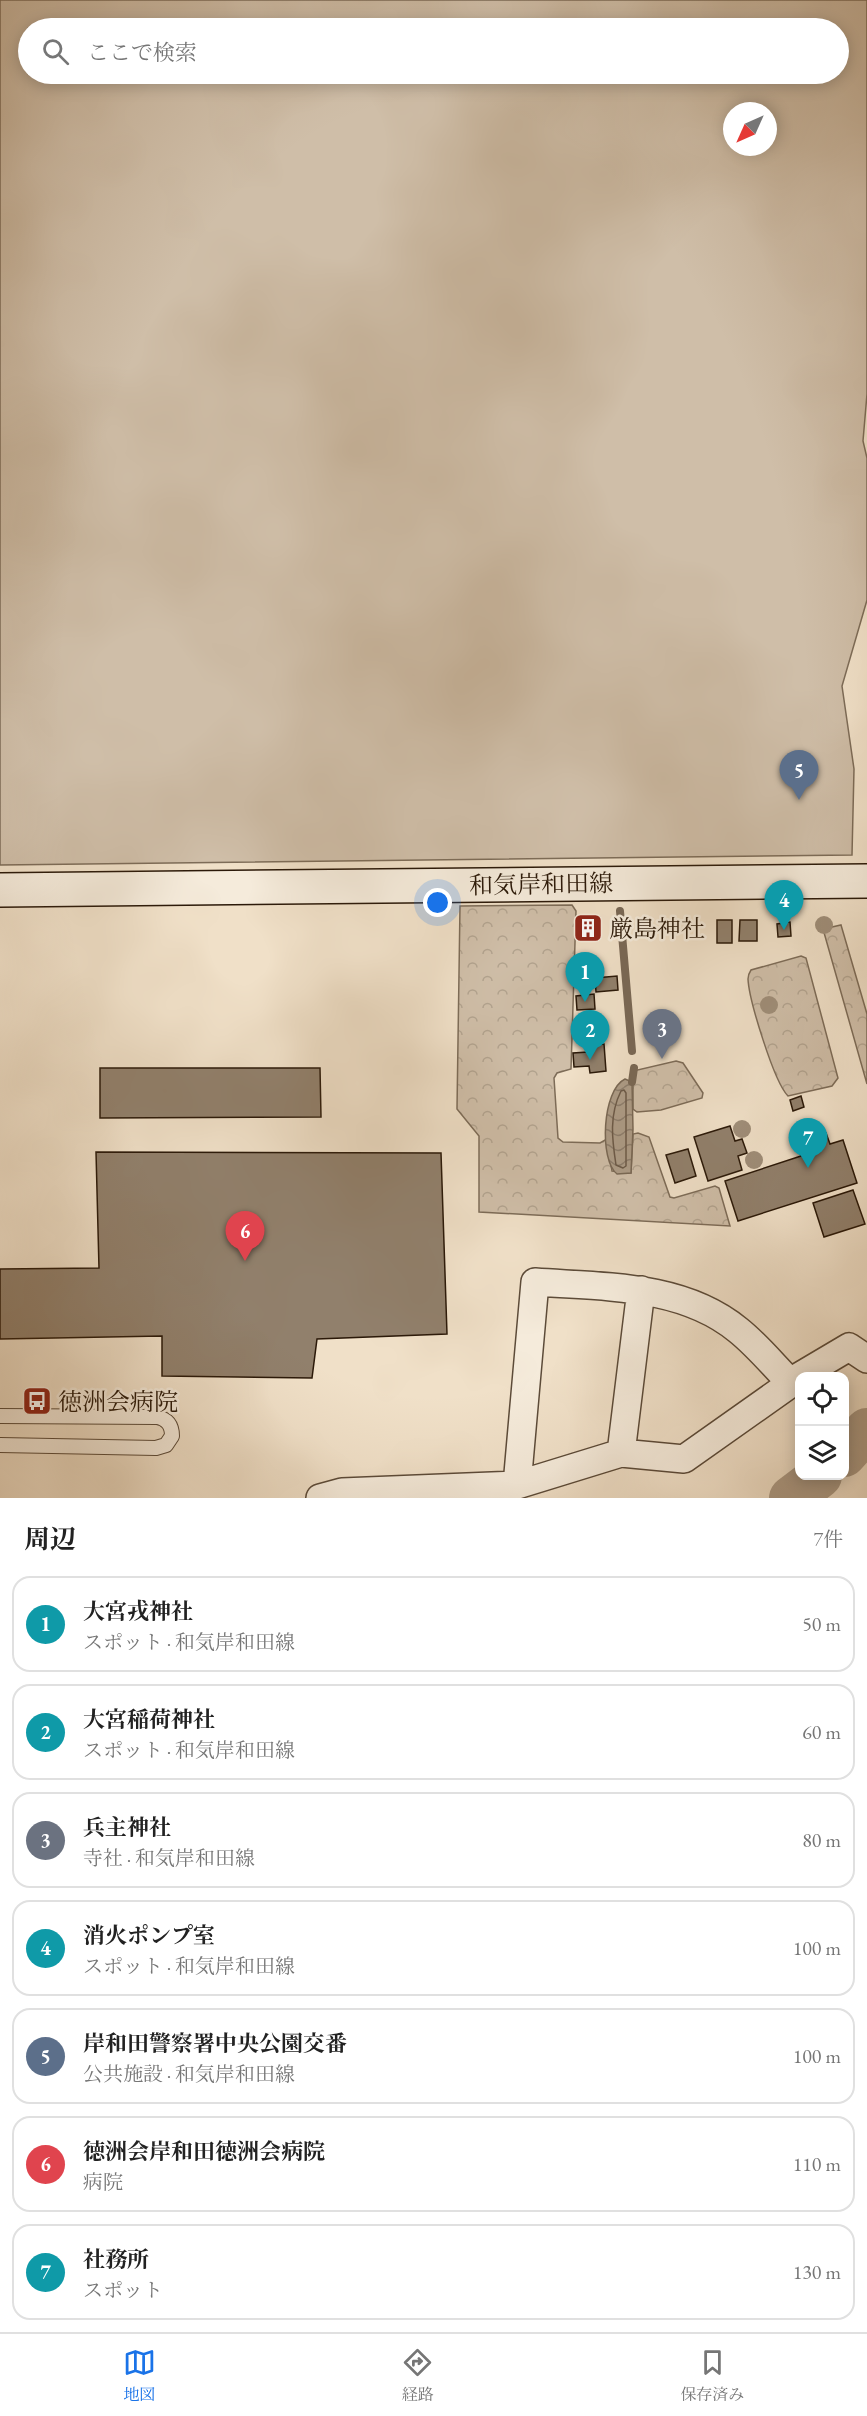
<!DOCTYPE html>
<html lang="ja">
<head>
<meta charset="utf-8">
<style>
	:root { --surface:#fff; --page:#f6f6f6; --text:#222; --muted:#767676; --line:#e0e0e0; --accent:#1a73e8 }
	body { margin:0; font-family:"EB Garamond","Noto Serif JP",serif; background:var(--page); color:var(--text) }
	.controls { position:absolute; right:18px; bottom:18px; display:grid; overflow:hidden; border-radius:12px; box-shadow:0 3px 15px #0003 }
	.controls button { width:54px; height:54px; display:grid; place-items:center; padding:0; border:0; border-bottom:2px solid var(--line); background:var(--surface); color:var(--text); font:30px sans-serif }
	.compass { position:absolute; left:723px; top:102px; width:54px; height:54px; border-radius:50%; background:var(--surface); box-shadow:0 3px 15px #0003; rotate:225deg }
	.you { position:absolute; left:438px; top:903px; width:21px; height:21px; margin:-15px; border:4px solid #fff; border-radius:50%; background:#1a73e8; box-shadow:0 0 0 9px #1a73e833 }
	.badge { display:grid; place-items:center; width:39px; height:39px; border-radius:50%; background:var(--accent); color:#fff; font-size:20px; font-weight:700 }
	.pin { position:absolute; translate:-50% -50px; filter:drop-shadow(0 2px 3px #0008) }
	.pin::after { content:''; position:absolute; top:32px; width:21px; height:18px; background:inherit; clip-path:polygon(0 0,100% 0,50% 100%) }
	.list { margin:0; padding:0; list-style:none }
	h2 { display:flex; justify-content:space-between; align-items:center; height:78px; margin:0; padding:0 24px; font-size:26px }
	h2 small { font-size:20px; font-weight:400; color:var(--muted) }
	.list li { display:grid; grid-template-columns:39px 1fr auto; gap:18px; align-items:center; box-sizing:border-box; height:96px; margin:0 12px 12px; padding:0 12px; border:2px solid var(--line); border-radius:18px }
	.list b { display:block; font-size:22px; white-space:nowrap }
	.list p { margin:0; font-size:20px; white-space:nowrap; color:var(--muted) }
	.list em { font-size:20px; font-style:normal; color:var(--muted) }
	.icon { flex:none; width:33px; height:33px; fill:none; stroke:currentColor; stroke-width:2; stroke-linecap:round; stroke-linejoin:round }
	.map { position:relative; flex:none; width:867px; height:1498px; overflow:hidden }
	.search { position:absolute; background:var(--surface); box-shadow:0 3px 15px #0003; left:18px; right:18px; top:18px; height:66px; display:flex; align-items:center; gap:15px; box-sizing:border-box; padding:0 21px; border-radius:33px; color:var(--muted); font-size:22px }
	.sheet { height:834px; background:var(--surface) }
	nav { display:flex; justify-content:space-around; align-items:center; box-sizing:border-box; height:84px; border-top:2px solid var(--line); background:var(--surface); font-size:16px; color:var(--muted) }
	nav a { display:grid; justify-items:center; gap:3px }
	nav .on { color:var(--accent) }
	.map>svg:first-child { display:block }
	.green { fill:#cfbea8; stroke:#7d6c58; stroke-width:1.5; fill-rule:evenodd }
	.forest { fill:url(#forest-crowns); stroke:#7d6c58; stroke-width:1.5 }
	.water { fill:url(#water-waves); stroke:#796855; stroke-width:1.5 }
	.lines { fill:none; stroke-linecap:round; stroke-linejoin:round }
	.shore { stroke:#6c5a48; stroke-width:1.5 }
	.stream { stroke:#796855; stroke-width:8 }
	.river { stroke:#ad9c87; stroke-width:44 }
	.building { fill:#91806c; stroke:#2b1909; stroke-width:1.5 }
	.service-casing { stroke:#5c4b39; stroke-width:16 }
	.minor-casing { stroke:#5c4b39; stroke-width:30 }
	.secondary-casing { stroke:#2b1909; stroke-width:36 }
	.service { stroke:#f5ebdb; stroke-width:14 }
	.minor { stroke:#f5ebdb; stroke-width:27 }
	.secondary { stroke:#f5ebdb; stroke-width:33 }
	.tree { fill:#9f8e79 }
	.labels { text-anchor:middle; dominant-baseline:central; stroke-width:5; stroke-linejoin:round; paint-order:stroke }
	.street-label { font-size:24px; fill:#2b1909; stroke:#f5ebdb }
	.poi-label { font-size:24px; fill:#2b1909; stroke:#f5ebdb; text-anchor:start }
</style>
</head>
<body>
<div class="map">
<svg width="867" height="1498" viewBox="0 0 867 1498">
	<defs>
		<pattern id="forest-crowns" width="20" height="18" patternUnits="userSpaceOnUse" patternTransform="scale(1.5)"><rect width="20" height="18" fill="#cfbea8"/><path d="M2 6a3 3 0 1 1 6 0M12 15a3 3 0 1 1 6 0" fill="none" stroke="#b2a38f"/></pattern>
		<pattern id="water-waves" width="16" height="10" patternUnits="userSpaceOnUse" patternTransform="scale(1.5)"><rect width="16" height="10" fill="#ad9c87"/><path d="M0 5q4-4 8 0t8 0" fill="none" stroke="#8d7e6d"/></pattern>
	</defs>
	<rect width="100%" height="100%" fill="#f0e0c8"/>
	<filter id="stains"><feTurbulence type="fractalNoise" baseFrequency=".00333" numOctaves="4"/><feColorMatrix values="0 0 0 0 .2 0 0 0 0 .09 0 0 0 0 .02 0 0 0 .5 -.17"/></filter>
	<radialGradient id="worn" r=".72"><stop offset=".6" stop-color="#630" stop-opacity="0"/><stop offset="1" stop-color="#630" stop-opacity=".3"/></radialGradient>
	<path class="green" d="M0,0H867V394L863,441L867,458V600L842,686L854,769L852,855L0,865ZM28,28H838V74H28ZM732,111H768V147H732Z"/>
	<path class="forest" d="M572,905L576,911L571,1069L557,1073L554,1078L558,1138L563,1142L600,1143L607,1139L612,1171L631,1173L633,1134L638,1133L649,1137L670,1197L674,1198L715,1186L719,1188L730,1226L479,1212V1136L457,1109L460,906Z
		M841,925L867,1014V1084L823,929Z
		M801,956L806,958L838,1078L832,1086L788,1096C774,1082 749,1000 748,979C748,975 749,973 751,970Z
		M676,1061L683,1063L703,1093L702,1098L661,1110L637,1112L633,1109V1071Z"/>
	<path class="water" d="M625,1079L632,1082L633,1129L631,1173L617,1174C599,1160 602,1090 625,1079Z"/>
	<g class="lines">
		<path class="shore" d="M624,1090L626,1093V1166L623,1168L616,1165C612,1139 609,1115 621,1091Z"/>
		<path class="stream" d="M620,911L632,1051
			M632,1082L634,1068"/>
		<path class="river" d="M844,1455L867,1430
			M791,1498L820,1476"/>
	</g>
	<path class="building" d="M717,920H732V943H717Z
		M740,920H757V941H739Z
		M790,922L791,936L778,937L777,924Z
		M617,976L618,990L596,992L595,978Z
		M594,994L595,1009L577,1010L576,996Z
		M604,1044L606,1071L590,1073L589,1066L574,1067L573,1053L588,1052V1045Z
		M100,1068H320L321,1117L100,1118Z
		M801,1096L804,1107L793,1111L790,1100Z
		M730,1126L735,1141L742,1139L747,1153L738,1156L742,1170L708,1181L694,1137Z
		M826,1133L830,1144L843,1140L857,1183L738,1221L725,1181L801,1156L796,1142Z
		M688,1149L696,1176L675,1183L666,1155Z
		M96,1152L441,1153L447,1334L317,1339L312,1378L162,1376V1336L0,1339V1269L99,1268Z
		M853,1190L865,1224L824,1237L813,1203Z"/>
	<g class="lines">
		<g class="service-casing">
			<path id="service" d="M0,1416L157,1417C167,1419 172,1425 172,1436L166,1445L156,1448L0,1445"/>
		</g>
		<g class="minor-casing">
			<path id="minor" d="M800,1376L849,1347L867,1359
				M621,1453L641,1290
				M517,1485L535,1282C603,1287 682,1284 738,1330C757,1345 773,1365 790,1382
				M320,1498L342,1492L517,1485L621,1453L684,1459L800,1377"/>
		</g>
		<g class="secondary-casing">
			<path id="secondary" d="M0,890L867,881"/>
		</g>
		<use href="#service" class="service"/>
		<use href="#minor" class="minor"/>
		<use href="#secondary" class="secondary"/>
	</g>
	<g class="tree">
		<circle cx="824" cy="925" r="9"/>
		<circle cx="769" cy="1005" r="9"/>
		<circle cx="742" cy="1129" r="9"/>
		<circle cx="754" cy="1160" r="9"/>
	</g>
	<defs>
		<g id="building-square" transform="scale(1.5)"><rect x="-9" y="-9" width="18" height="18" rx="4" fill="#8f2418" stroke="#f5ebdb"/><path d="M-4-6H4V6H1V3H-1V6H-4ZM-2.5-4.3h1.7v1.8h-1.7ZM.8-4.3h1.7v1.8H.8ZM-2.5-1h1.7V.8h-1.7ZM.8-1h1.7V.8H.8Z" fill="#fff"/></g>
		<g id="bus-square" transform="scale(1.5)"><rect x="-9" y="-9" width="18" height="18" rx="4" fill="#8f2418" stroke="#f5ebdb"/><path d="M-5-6H5V4H4V6H2V4H-2V6H-4V4H-5ZM-3.5-4V0h7V-4ZM-3.5 1.2v1.5H-2V1.2ZM2 1.2v1.5H3.5V1.2Z" fill="#fff"/></g>
	</defs>
	<g fill-rule="evenodd">
		<use href="#building-square" x="588" y="928"/>
		<use href="#bus-square" x="37" y="1401"/>
	</g>
	<g class="labels">
		<g class="street-label">
			<text transform="translate(541 884) rotate(-1)">和気岸和田線</text>
		</g>
		<g class="poi-label">
			<text x="609" y="928">厳島神社</text>
			<text x="58" y="1401">徳洲会病院</text>
		</g>
	</g>
	<rect width="100%" height="100%" filter="url(#stains)"/>
	<rect width="100%" height="100%" fill="url(#worn)"/>
</svg>
<div class="controls">
<button><svg class="icon" aria-label="locate" viewBox="0 0 24 24"><circle cx="12" cy="12" r="6"/><path d="M12 2v4M12 18v4M2 12h4M18 12h4"/></svg></button>
<button><svg class="icon" aria-label="layers" viewBox="0 0 24 24"><path d="M12 4l9 5-9 5-9-5zM3 14l9 5 9-5"/></svg></button>
</div>
<svg class="compass" viewBox="-18 -18 36 36"><path d="M0-13l5 13h-10z" fill="#e53935"/><path d="M0 13l5-13h-10z" fill="#767676"/></svg>
<div class="you"></div>
<div class="pin badge" style="left:585px;top:1002px;background:#0f9aa8">1</div>
<div class="pin badge" style="left:590px;top:1060px;background:#0f9aa8">2</div>
<div class="pin badge" style="left:662px;top:1059px;background:#6b7280">3</div>
<div class="pin badge" style="left:784px;top:930px;background:#0f9aa8">4</div>
<div class="pin badge" style="left:799px;top:800px;background:#5c6f8a">5</div>
<div class="pin badge" style="left:245px;top:1261px;background:#e0444e">6</div>
<div class="pin badge" style="left:808px;top:1168px;background:#0f9aa8">7</div>
<div class="search"><svg class="icon" aria-label="search" viewBox="0 0 24 24"><circle cx="10" cy="10" r="6"/><path d="M15 15l6 6"/></svg>ここで検索</div>
</div>
<section class="sheet">
<h2>周辺<small>7件</small></h2>
<ul class="list">
<li><span class="badge" style="background:#0f9aa8">1</span><div><b>大宮戎神社</b><p>スポット · 和気岸和田線</p></div><em>50 m</em></li>
<li><span class="badge" style="background:#0f9aa8">2</span><div><b>大宮稲荷神社</b><p>スポット · 和気岸和田線</p></div><em>60 m</em></li>
<li><span class="badge" style="background:#6b7280">3</span><div><b>兵主神社</b><p>寺社 · 和気岸和田線</p></div><em>80 m</em></li>
<li><span class="badge" style="background:#0f9aa8">4</span><div><b>消火ポンプ室</b><p>スポット · 和気岸和田線</p></div><em>100 m</em></li>
<li><span class="badge" style="background:#5c6f8a">5</span><div><b>岸和田警察署中央公園交番</b><p>公共施設 · 和気岸和田線</p></div><em>100 m</em></li>
<li><span class="badge" style="background:#e0444e">6</span><div><b>徳洲会岸和田徳洲会病院</b><p>病院</p></div><em>110 m</em></li>
<li><span class="badge" style="background:#0f9aa8">7</span><div><b>社務所</b><p>スポット</p></div><em>130 m</em></li>
</ul>
</section>
<nav>
<a class="on"><svg class="icon" aria-label="map" viewBox="0 0 24 24"><path d="M3 6l6-2 6 2 6-2v14l-6 2-6-2-6 2zM9 4v14M15 6v14"/></svg>地図</a>
<a><svg class="icon" aria-label="directions" viewBox="0 0 24 24"><path d="M12 3l9 9-9 9-9-9zM9 14v-3h6M13 9l2 2-2 2"/></svg>経路</a>
<a><svg class="icon" aria-label="saved" viewBox="0 0 24 24"><path d="M7 4h10v16l-5-4-5 4z"/></svg>保存済み</a>
</nav>
</body>
</html>
